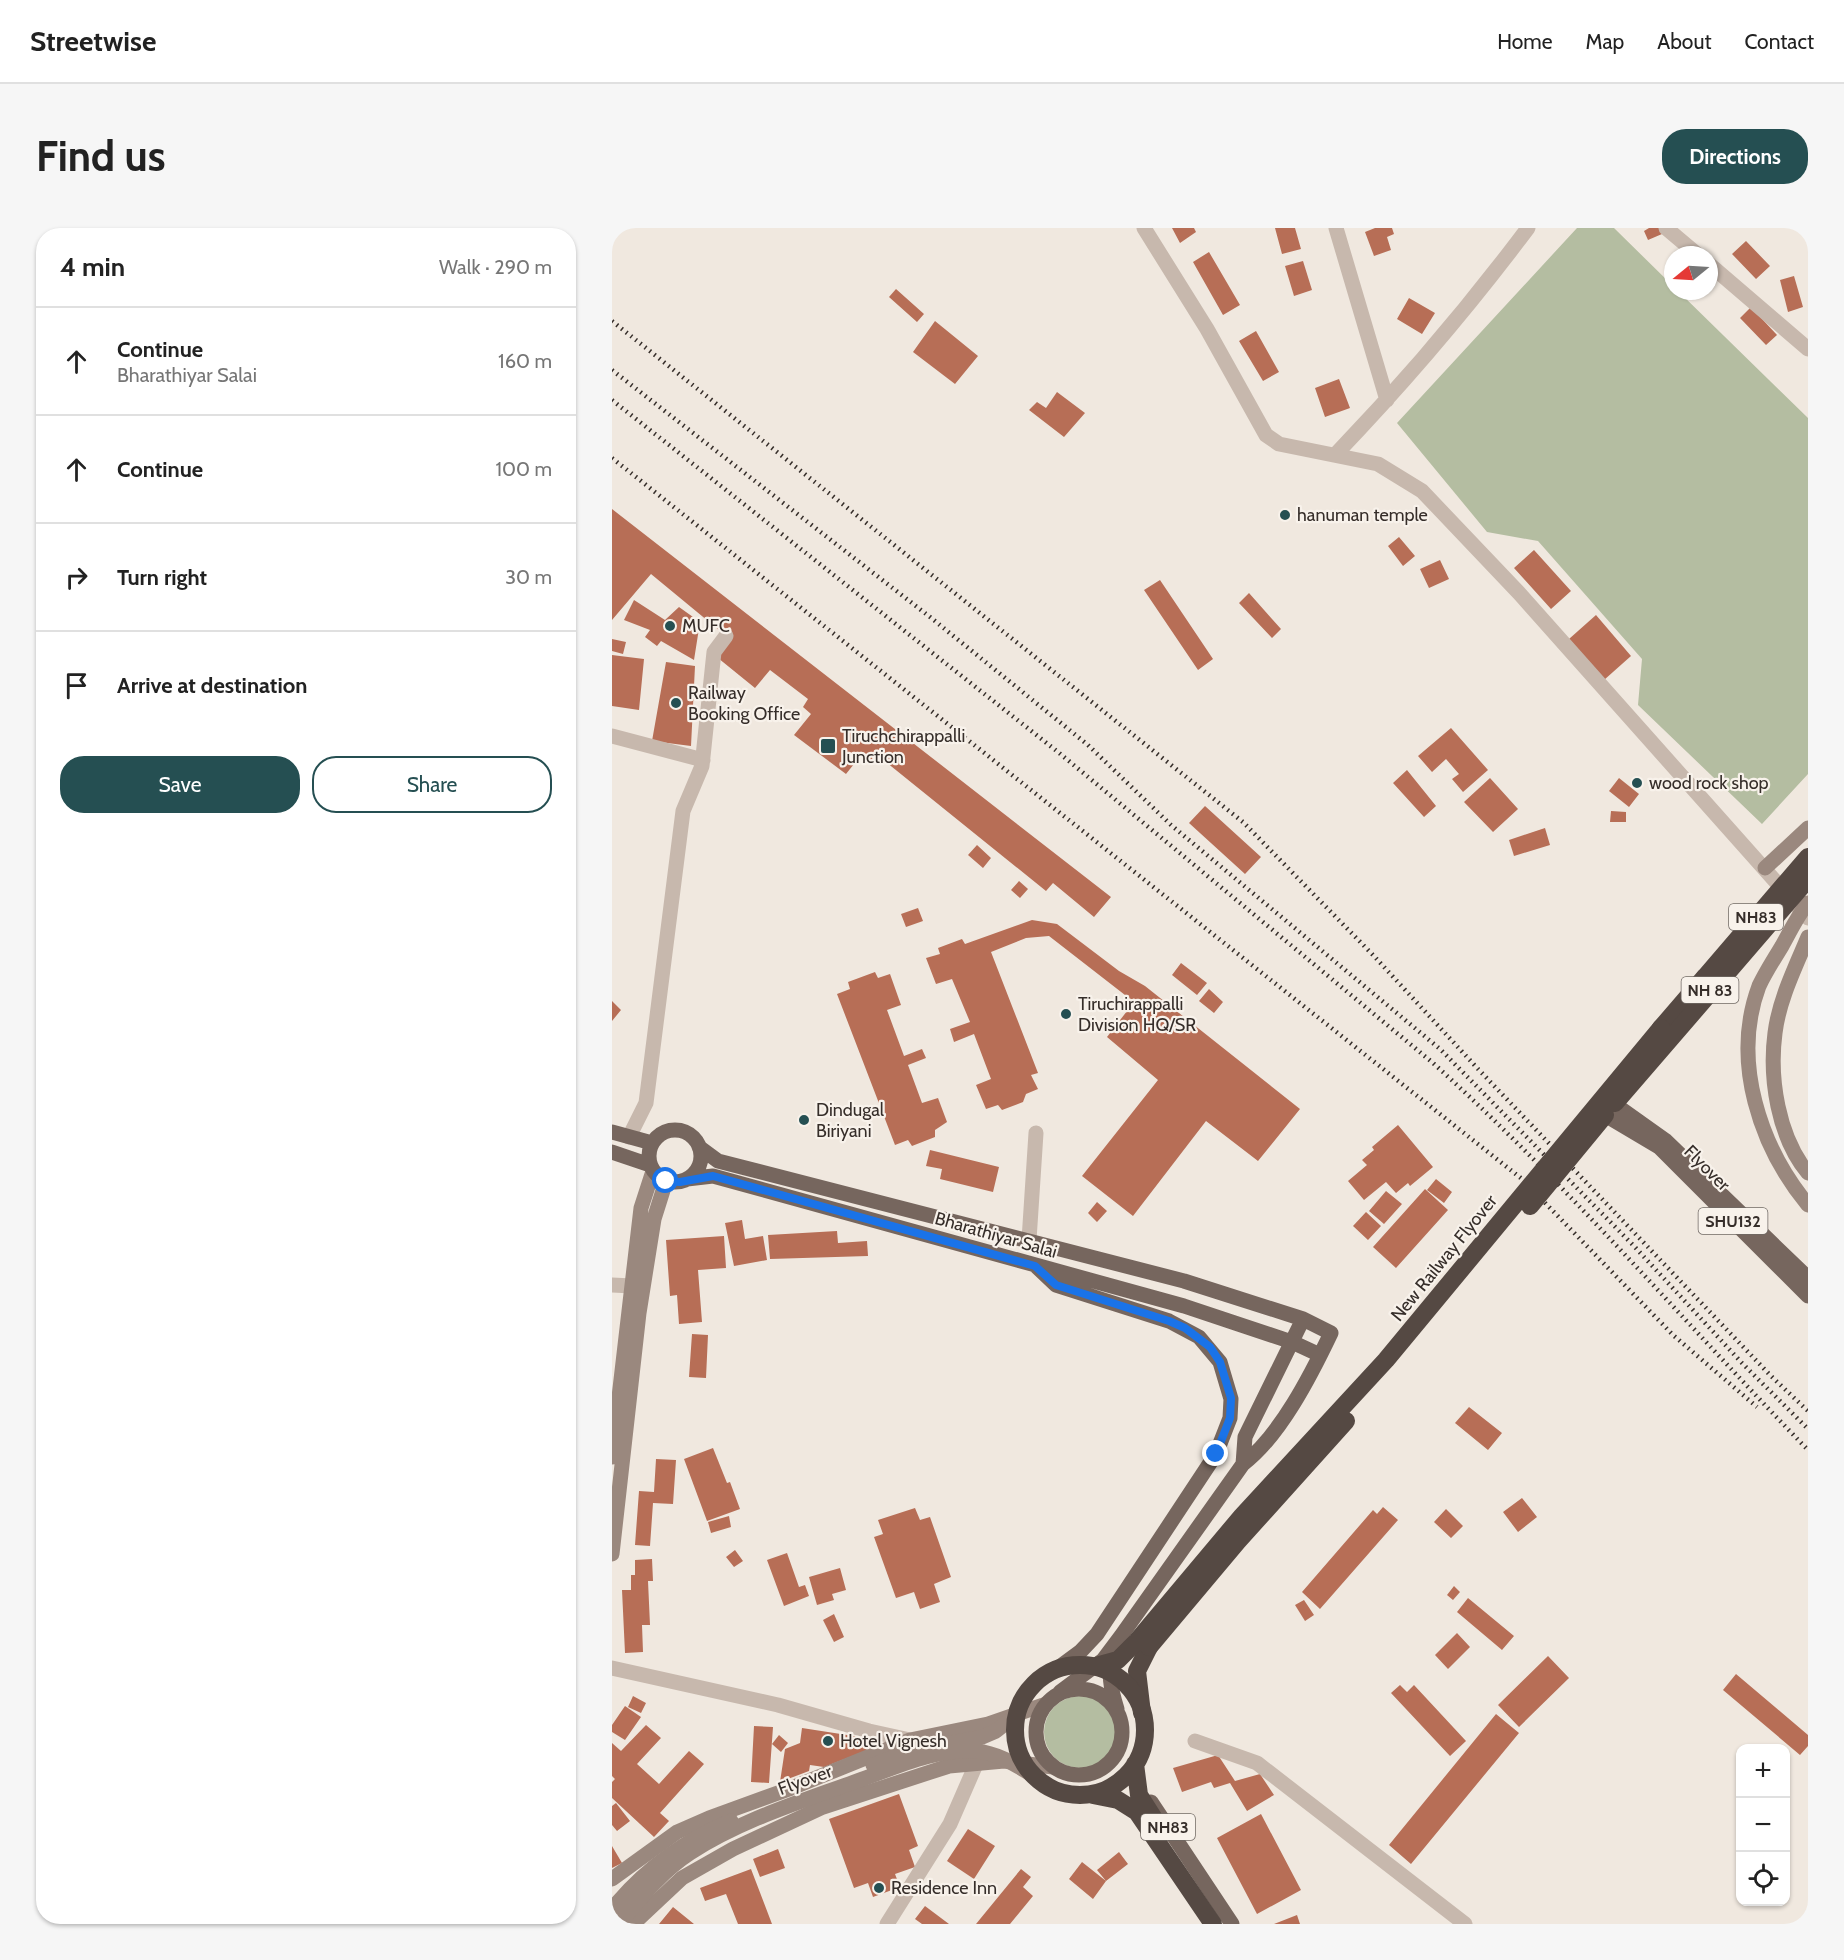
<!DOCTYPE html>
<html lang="en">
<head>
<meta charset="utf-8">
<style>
	:root { --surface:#fff; --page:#f6f6f6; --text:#222; --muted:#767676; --line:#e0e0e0; --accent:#254f52 }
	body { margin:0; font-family:Cabin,sans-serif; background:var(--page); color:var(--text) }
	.controls { position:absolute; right:18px; bottom:18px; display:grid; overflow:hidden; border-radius:12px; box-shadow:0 2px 4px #0004 }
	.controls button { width:54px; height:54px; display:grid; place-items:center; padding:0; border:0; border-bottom:2px solid var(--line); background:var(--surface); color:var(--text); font:30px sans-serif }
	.compass { position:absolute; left:1052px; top:18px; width:54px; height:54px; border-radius:50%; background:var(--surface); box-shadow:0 2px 4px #0004; rotate:252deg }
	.stop { position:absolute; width:18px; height:18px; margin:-14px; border:4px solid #1a73e8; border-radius:50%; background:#fff }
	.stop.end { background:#1a73e8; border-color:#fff; box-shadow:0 2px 6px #0008 }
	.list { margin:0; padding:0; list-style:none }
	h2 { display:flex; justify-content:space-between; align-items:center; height:78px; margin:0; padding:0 24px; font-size:26px }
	h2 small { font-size:20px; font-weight:400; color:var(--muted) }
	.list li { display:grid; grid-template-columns:39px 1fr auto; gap:18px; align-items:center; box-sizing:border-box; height:108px; padding:0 24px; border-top:2px solid var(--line) }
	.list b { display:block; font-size:22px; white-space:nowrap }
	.list p { margin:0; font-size:20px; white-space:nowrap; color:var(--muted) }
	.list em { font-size:20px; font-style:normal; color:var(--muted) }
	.actions { display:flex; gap:12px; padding:18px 24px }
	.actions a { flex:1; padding:14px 0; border:2px solid var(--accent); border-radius:24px; text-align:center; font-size:21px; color:var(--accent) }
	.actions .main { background:var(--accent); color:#fff }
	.icon { flex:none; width:33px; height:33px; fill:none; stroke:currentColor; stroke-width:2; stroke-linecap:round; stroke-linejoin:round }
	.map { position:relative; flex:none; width:1196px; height:1696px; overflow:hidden; border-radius:24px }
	header { display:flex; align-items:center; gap:36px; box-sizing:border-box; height:84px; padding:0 30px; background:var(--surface); border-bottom:2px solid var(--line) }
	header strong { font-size:28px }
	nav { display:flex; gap:33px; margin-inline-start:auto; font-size:21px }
	.intro { display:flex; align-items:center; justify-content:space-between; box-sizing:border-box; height:144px; padding:0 36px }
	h1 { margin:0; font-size:42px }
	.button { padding:15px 27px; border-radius:24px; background:var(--accent); color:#fff; font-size:21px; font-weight:700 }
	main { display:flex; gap:36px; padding:0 36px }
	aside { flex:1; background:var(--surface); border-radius:24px; box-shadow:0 2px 4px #0004 }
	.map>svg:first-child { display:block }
	.green { fill:#b4bda1 }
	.building { fill:#b76e56 }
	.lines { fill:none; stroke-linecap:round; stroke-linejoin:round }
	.street { stroke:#c7b8ad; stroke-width:15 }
	.secondary { stroke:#9a887e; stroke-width:15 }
	.primary { stroke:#76665e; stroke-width:15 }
	.highway { stroke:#554943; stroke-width:18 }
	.rail { stroke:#362e2a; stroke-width:4.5; stroke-dasharray:1.5 4.5; stroke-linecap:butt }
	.secondary-bridge { stroke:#9a887e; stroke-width:15 }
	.highway-bridge { stroke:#554943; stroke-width:18 }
	.route { stroke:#1a73e8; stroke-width:8 }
	.poi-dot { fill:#254f52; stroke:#f8f2eb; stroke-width:2 }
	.labels { text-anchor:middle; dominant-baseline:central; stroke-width:4.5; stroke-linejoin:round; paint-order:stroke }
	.shield { fill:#f8f2eb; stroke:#706964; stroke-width:1.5 }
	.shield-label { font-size:16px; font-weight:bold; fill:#362e2a }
	.poi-label { font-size:18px; fill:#362e2a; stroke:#f8f2eb; text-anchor:start }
	.street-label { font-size:18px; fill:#362e2a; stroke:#f8f2eb }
</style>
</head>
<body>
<header>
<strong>Streetwise</strong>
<nav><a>Home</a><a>Map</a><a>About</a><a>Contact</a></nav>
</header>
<div class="intro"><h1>Find us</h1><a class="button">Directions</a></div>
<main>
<aside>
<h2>4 min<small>Walk · 290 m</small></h2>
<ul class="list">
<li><svg class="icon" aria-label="ahead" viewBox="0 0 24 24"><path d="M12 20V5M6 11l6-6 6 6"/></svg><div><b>Continue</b><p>Bharathiyar Salai</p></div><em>160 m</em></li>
<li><svg class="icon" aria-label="ahead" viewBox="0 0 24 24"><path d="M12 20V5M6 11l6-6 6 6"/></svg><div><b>Continue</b></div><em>100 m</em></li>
<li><svg class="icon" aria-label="right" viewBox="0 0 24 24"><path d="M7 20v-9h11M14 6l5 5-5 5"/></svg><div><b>Turn right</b></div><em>30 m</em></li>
<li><svg class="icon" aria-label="arrive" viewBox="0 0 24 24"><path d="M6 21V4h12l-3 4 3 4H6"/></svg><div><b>Arrive at destination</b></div></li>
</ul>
<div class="actions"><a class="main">Save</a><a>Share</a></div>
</aside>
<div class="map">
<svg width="1196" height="1696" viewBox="0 0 1196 1696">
	<rect width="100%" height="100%" fill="#f0e8df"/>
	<path class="green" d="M965,0H1002L1061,58V63H1066L1196,190V546L1150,596L1026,477L1030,431L926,313L875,304L785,195Z
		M432 1504a36 36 0 1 1 72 0a36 36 0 1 1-72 0Z"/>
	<path class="building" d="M560,0H582L584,4L568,15Z
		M663,0H683L689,21L670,26Z
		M763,0H780L782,6L775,9L779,22L762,28L753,4Z
		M1037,0H1048L1050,6L1036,12L1032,3Z
		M1134,13L1158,38L1144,51L1120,26Z
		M597,24L628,77L611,87L581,34Z
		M691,33L700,62L682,68L673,38Z
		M1182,48L1191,79L1176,84L1168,52Z
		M284,61L312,86L305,94L277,69Z
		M797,70L823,85L810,106L785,91Z
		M1139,79L1165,107L1154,117L1128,90Z
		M323,93L366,128L343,156L301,124Z
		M644,103L667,144L651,153L627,113Z
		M727,151L738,180L713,189L703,160Z
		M445,164L473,185L452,209L417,182L425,174L434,180Z
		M0,281L499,669L482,689L441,655L434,663L264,526L258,533L250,526L234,546L182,507L199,486L191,479L196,471L158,442L143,460L106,430L119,412L39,346L0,392Z
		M787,309L803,328L791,338L776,318Z
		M922,322L959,363L939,381L902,340Z
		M828,332L837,351L817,360L808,341Z
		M548,352L601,431L586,442L532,362Z
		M637,365L669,401L660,410L627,375Z
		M22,372L53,392L67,379L88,394L82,432L49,413L45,418L33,409L38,402L12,392Z
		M984,387L1019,428L992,452L957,411Z
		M0,411L14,414L11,426L0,423Z
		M0,427L32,431L27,482L0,478Z
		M54,434L83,438L79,518L40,513Z
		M839,500L876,542L851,564L840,551L847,546L834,531L820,544L806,528Z
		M795,542L824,578L812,589L781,555Z
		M878,550L906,581L881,604L852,574Z
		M1007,550L1027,566L1017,579L997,563Z
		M593,578L649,629L633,646L577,595Z
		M999,583L1014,584V594H998Z
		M933,600L938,617L902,628L897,612Z
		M365,617L379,630L371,640L356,627Z
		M407,653L416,661L408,670L399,662Z
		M306,680L311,693L294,699L289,686Z
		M420,692L445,696L507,743L533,758L688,881L646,933L594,893L521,988L470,948L546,852L495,809L522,774L437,708L414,710L379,724L426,845L419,847L426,861L414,866L411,874L390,882L386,877L374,881L364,857L379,851L362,806L342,814L338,801L358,794L340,751L324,756L314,730L328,726L326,720L350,711L353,716Z
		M569,735L595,755L585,767L560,747Z
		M263,744L266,750L278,746L289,777L275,782L292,828L310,821L314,830L296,837L310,875L326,870L335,894L323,902V909L300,918L296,912L283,917L225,766L238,761L236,754Z
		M597,761L611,774L602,785L587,773Z
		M0,773L9,782L0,793Z
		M786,897L821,939L798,958L796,955L784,965L774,954L752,972L736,953L755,937L750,932L762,922L760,919Z
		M318,922L387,939L381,964L328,951L330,941L314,938Z
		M824,951L840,964L832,975L815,962Z
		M813,961L836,982L784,1040L761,1019Z
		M774,963L790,976L772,996L757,983Z
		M485,974L495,983L485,994L476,985Z
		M754,984L769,998L756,1012L741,998Z
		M130,992L133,1011L151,1008L155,1032L122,1038L113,995Z
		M225,1003L226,1015L255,1013L256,1028L158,1031L156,1007Z
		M112,1008L114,1040L86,1042L90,1094L67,1096L65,1067L58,1068L54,1012Z
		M80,1106L96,1107L94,1150L77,1149Z
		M857,1179L890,1205L876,1222L843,1195Z
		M101,1220L115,1255L118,1254L128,1281L95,1293L72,1231Z
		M44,1231L64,1232L61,1276L41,1275L38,1318L23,1317L27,1263L42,1264Z
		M910,1270L925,1289L906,1304L891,1284Z
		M771,1279L786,1292L708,1381L690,1364L761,1282L765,1286Z
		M303,1280L308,1292L318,1289L339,1349L322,1356L328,1374L308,1381L302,1364L284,1370L262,1309L271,1306L266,1292Z
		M834,1281L851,1298L839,1310L822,1294Z
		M117,1288L119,1299L99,1305L96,1294Z
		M123,1322L131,1333L122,1339L114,1329Z
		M175,1325L187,1359L193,1357L197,1368L172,1378L155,1332Z
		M40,1331L41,1353H36L38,1397H30L31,1424L13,1425L10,1362H19V1347H23V1332Z
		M228,1340L234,1362L220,1366L222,1372L205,1377L197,1349Z
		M842,1358L848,1364L841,1372L835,1367Z
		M856,1370L902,1408L890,1422L845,1384Z
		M692,1372L702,1387L693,1393L683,1377Z
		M222,1386L232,1409L222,1414L211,1392Z
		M845,1405L858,1419L836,1441L823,1427Z
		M936,1428L957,1450L907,1499L886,1477Z
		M1124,1446L1196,1507V1518L1188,1527L1111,1462Z
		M788,1457L795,1464L802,1457L854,1513L838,1528L779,1465Z
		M21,1468L34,1475L29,1485L16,1479Z
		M13,1478L29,1489L13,1512L0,1504V1497Z
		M884,1486L907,1505L799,1636L777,1617Z
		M34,1497L49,1510L25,1536L47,1556L77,1523L92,1536L48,1585L57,1593L42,1609L0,1570V1554L3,1551L0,1548V1515L9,1523Z
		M142,1498L161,1499L157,1555L139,1554Z
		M190,1500L261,1511L264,1519L212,1539L198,1537L197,1543L168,1554L173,1521L188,1515Z
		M167,1507L176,1515L169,1524L160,1516Z
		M606,1527L623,1553L648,1546L662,1567L635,1583L618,1555L602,1560L599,1554L570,1564L561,1540Z
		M287,1566L306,1618L297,1622L303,1639L283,1646L288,1659L261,1669L256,1655L242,1660L217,1591Z
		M4,1575L18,1593L5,1603L0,1597V1578Z
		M649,1586L689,1662L645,1686L605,1610Z
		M356,1601L383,1618L362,1651L335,1633Z
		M0,1618L10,1635L0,1640Z
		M166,1621L173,1640L148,1649L141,1631Z
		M507,1624L516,1636L494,1653L485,1642Z
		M470,1634L494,1653L481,1671L457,1651Z
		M139,1641L160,1696H126L114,1666L93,1673L88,1660Z
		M409,1641L419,1649L411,1659L421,1668L398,1696H364Z
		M313,1678L337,1696H310L303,1691Z
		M61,1679L82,1696H47Z
		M685,1687L688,1696H662Z"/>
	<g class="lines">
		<path class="street" d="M532,0L595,101L654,207L667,216L766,236L810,263L907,365L1196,690
			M724,0L775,172
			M1054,0L1086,27
			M1097,36L1196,121
			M723,227C792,155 856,80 916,0
			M0,508L91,532
			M17,909L34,875L71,583L90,538L102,424L114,408
			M417,1012L424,905
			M0,1057L20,1058
			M0,1440L166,1477L257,1503L298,1512
			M583,1513L645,1535L853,1696
			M275,1696L338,1596L365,1534"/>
		<path class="secondary" d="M1153,640L1196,600
			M1196,675C1185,688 1178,704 1170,718C1162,731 1153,745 1147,758C1119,833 1148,919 1196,977
			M1196,709C1183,740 1167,772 1163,805C1157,850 1166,909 1196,945
			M0,1229L29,980L41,943
			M0,1326L27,1085L42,991L54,953
			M0,1651L65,1604L97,1590L177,1561L298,1512L376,1496L434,1476
			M21,1696L70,1650L121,1621L211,1579L337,1538L392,1533L441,1539"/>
		<path class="primary" d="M994,870L1053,912L1196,1050
			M983,881L1047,919L1196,1068
			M37 928a26 26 0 1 1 52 0a26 26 0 1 1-52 0Z
			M0,904L40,915
			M87,919L106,933L572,1053L691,1091L719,1105C699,1147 668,1208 631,1236L509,1408L491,1432L448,1464
			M0,924L38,937
			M75,951L101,948L572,1078L680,1114L708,1127
			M425,1039L444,1057L557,1093L587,1109L608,1134L619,1171L618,1190L604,1226L485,1406L469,1423L446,1440
			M631,1236L633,1209L691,1091
			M502,1425C495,1444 499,1462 505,1481
			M424 1504a43 43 0 1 1 86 0a43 43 0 1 1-86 0Z
			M539,1574L620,1696"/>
		<path class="highway" d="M1049,800L1093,749
			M530,1485L525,1443L537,1419"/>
		<path class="rail" d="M0,93L631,594L761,727L867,842L1159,1148L1196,1183
			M0,142L318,389L476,517L559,597L828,821L1021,1017L1130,1135L1196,1201
			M0,172L446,524L821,835C954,955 1071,1093 1196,1222
			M0,230L910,951L1061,1107L1145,1179"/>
		<path class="secondary-bridge" d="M261,1537L300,1522L370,1509L384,1503L404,1487
			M0,1681C33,1641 71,1613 119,1593
			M7,1696C28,1671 49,1644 78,1625C129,1592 188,1574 245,1553C282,1540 323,1520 364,1523C386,1525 404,1537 422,1548"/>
		<path class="highway-bridge" d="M1093,749L1196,629
			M1003,875L1196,651
			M918,978L993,887
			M537,1419L626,1313L734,1193
			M403 1502a65 65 0 1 1 130 0a65 65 0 1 1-130 0Z
			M484,1438L506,1432L525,1413L630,1288L774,1132L1049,800
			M523,1536L527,1567L541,1589
			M481,1567L506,1572L525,1584L601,1696"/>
	</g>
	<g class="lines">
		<path class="route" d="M54,953L68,954L101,948L423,1038L444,1057L557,1093L573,1100L598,1119L608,1134L619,1170L618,1190L604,1226"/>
	</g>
	<g class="poi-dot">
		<circle cx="673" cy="287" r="6"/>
		<circle cx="58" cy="398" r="6"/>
		<circle cx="64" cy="475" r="6"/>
		<rect x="208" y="510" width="16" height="16" rx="3"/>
		<circle cx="1025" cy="555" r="6"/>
		<circle cx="454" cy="786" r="6"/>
		<circle cx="192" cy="892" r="6"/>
		<circle cx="216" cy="1513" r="6"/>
		<circle cx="267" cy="1660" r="6"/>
	</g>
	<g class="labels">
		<g class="shield">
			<rect x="1117" y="676" width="54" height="26" rx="4.5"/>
			<rect x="1069.5" y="749" width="57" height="26" rx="4.5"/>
			<rect x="1086.5" y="980" width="69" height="26" rx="4.5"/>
			<rect x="529" y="1586" width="54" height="26" rx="4.5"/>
		</g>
		<g class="shield-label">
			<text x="1144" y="689">NH83</text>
			<text x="1098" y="762">NH 83</text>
			<text x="1121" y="993">SHU132</text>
			<text x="556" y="1599">NH83</text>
		</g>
		<g class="poi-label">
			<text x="685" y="287">hanuman temple</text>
			<text x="70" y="398">MUFC</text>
			<text x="76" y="465">Railway<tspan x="76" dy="21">Booking Office</tspan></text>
			<text x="230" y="508">Tiruchchirappalli<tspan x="230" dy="21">Junction</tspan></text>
			<text x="1037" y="555">wood rock shop</text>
			<text x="466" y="776">Tiruchirappalli<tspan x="466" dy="21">Division HQ/SR</tspan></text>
			<text x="204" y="882">Dindugal<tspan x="204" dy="21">Biriyani</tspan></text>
			<text x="228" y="1513">Hotel Vignesh</text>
			<text x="279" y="1660">Residence Inn</text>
		</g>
		<g class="street-label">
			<text transform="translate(1095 940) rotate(45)">Flyover</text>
			<text transform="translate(384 1007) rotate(16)">Bharathiyar Salai</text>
			<text transform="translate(832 1030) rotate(-51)">New Railway Flyover</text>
			<text transform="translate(193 1552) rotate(-20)">Flyover</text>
		</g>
	</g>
</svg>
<div class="controls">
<button>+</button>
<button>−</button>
<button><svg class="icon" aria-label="locate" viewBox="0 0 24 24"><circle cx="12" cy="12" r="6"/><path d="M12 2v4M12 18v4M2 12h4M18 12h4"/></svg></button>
</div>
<svg class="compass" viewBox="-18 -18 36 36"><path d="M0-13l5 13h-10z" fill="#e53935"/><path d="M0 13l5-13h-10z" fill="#767676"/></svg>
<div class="stop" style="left:54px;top:953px"></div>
<div class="stop end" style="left:604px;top:1226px"></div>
</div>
</main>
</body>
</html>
